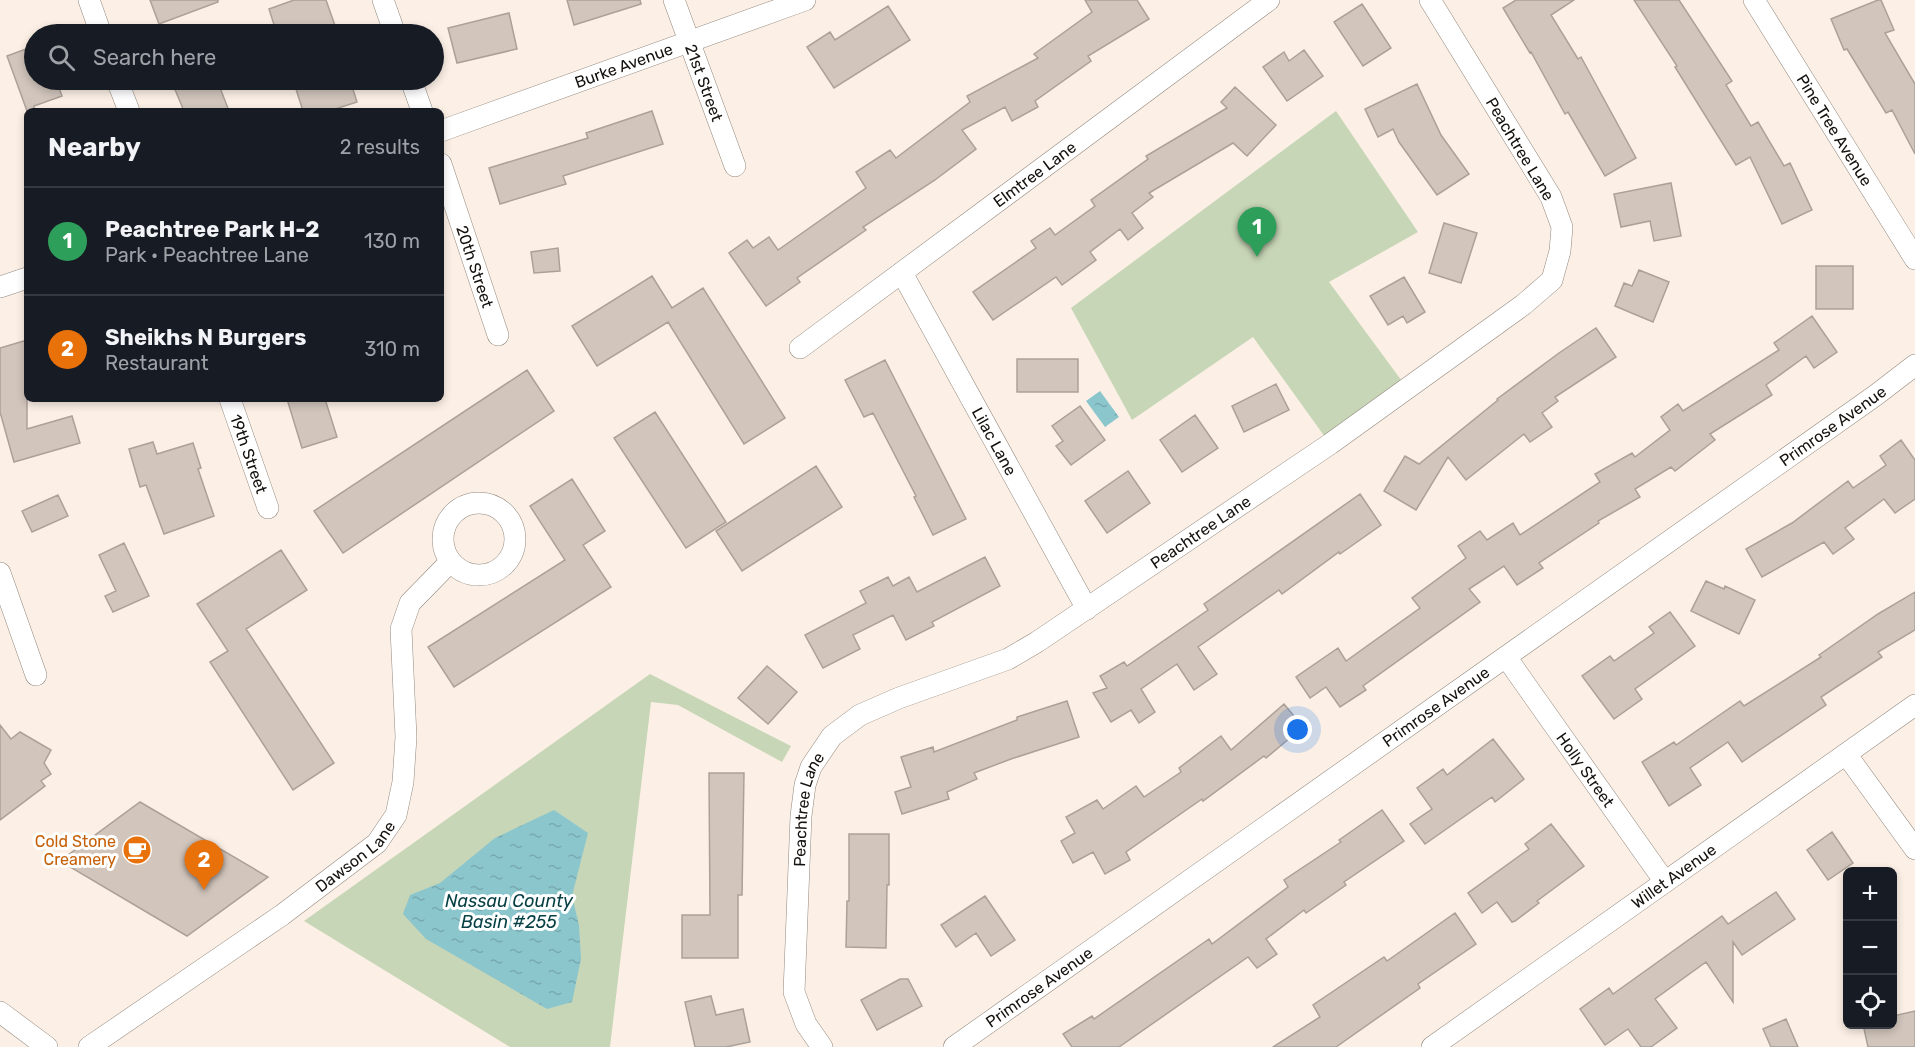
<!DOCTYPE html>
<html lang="en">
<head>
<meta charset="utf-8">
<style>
	:root { --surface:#171b24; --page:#20242c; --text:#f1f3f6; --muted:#9ea1a6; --line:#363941; --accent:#b7ab99 }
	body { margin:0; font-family:Rubik,sans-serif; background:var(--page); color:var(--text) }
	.controls { position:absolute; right:18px; bottom:18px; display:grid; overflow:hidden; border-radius:9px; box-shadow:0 3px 9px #0003 }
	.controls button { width:54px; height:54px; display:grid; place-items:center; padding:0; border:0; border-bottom:2px solid var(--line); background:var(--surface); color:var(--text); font:30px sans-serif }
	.you { position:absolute; left:1298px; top:730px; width:21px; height:21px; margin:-15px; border:4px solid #fff; border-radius:50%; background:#1a73e8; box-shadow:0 0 0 9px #1a73e833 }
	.badge { display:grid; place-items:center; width:39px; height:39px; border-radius:50%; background:var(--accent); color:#fff; font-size:20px; font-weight:700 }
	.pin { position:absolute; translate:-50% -50px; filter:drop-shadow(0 2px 3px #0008) }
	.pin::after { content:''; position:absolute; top:32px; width:21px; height:18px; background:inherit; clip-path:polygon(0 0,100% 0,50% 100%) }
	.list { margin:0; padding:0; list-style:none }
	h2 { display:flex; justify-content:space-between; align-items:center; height:78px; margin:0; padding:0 24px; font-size:26px }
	h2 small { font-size:20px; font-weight:400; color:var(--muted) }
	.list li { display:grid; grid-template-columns:39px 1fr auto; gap:18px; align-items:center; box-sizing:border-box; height:108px; padding:0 24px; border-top:2px solid var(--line) }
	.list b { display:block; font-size:22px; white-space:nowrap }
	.list p { margin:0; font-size:20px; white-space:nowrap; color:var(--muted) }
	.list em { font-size:20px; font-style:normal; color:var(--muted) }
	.icon { flex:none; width:33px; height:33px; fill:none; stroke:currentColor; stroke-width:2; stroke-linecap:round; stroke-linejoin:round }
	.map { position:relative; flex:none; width:1915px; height:1047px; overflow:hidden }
	.search { position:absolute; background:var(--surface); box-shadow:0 3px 9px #0003; left:24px; top:24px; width:420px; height:66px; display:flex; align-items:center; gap:15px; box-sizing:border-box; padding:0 21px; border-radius:33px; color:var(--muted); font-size:22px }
	.panel { position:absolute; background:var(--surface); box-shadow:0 3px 9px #0003; left:24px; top:108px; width:420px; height:294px; border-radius:9px }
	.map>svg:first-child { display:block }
	.green { fill:#c7d6b6 }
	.water { fill:url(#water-ripples) }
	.building { fill:#d1c5bc; stroke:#aca198; stroke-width:1.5 }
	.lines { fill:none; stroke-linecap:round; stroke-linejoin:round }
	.street-casing { stroke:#92887f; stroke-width:22 }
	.street { stroke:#fff; stroke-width:21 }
	.labels { text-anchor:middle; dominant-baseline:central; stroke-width:6; stroke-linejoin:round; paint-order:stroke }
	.street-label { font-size:16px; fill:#15110e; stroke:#fff }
	.food-label { font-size:16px; fill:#c56008; stroke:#fff; text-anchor:end }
	.water-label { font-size:18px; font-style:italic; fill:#063f44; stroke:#fff }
</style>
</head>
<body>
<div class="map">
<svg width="1915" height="1047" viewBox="0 0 1915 1047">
	<defs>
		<pattern id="water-ripples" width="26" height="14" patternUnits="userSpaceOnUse" patternTransform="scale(1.5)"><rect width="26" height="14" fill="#8cc6cd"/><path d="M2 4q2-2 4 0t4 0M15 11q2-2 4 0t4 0" fill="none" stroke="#78a9af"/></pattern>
	</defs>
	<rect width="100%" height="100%" fill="#fcf0e6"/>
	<path class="green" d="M1336,111L1418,232L1329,282L1407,388L1330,444L1253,337L1132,420L1071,308Z
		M650,674L791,746L782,762L678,705L651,702L610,1047H510L304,921Z"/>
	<path class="water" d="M1100,391L1119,417L1105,427L1086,401Z
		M554,810L588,833L572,896L579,925L581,959L572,1002L547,1009L426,939L403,914L410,895L440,883L495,838Z"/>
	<path class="building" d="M150,0H218V2L159,24Z
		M294,0H326L338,34H277L269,9Z
		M567,0H640L641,4L574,25Z
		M1085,0H1137L1149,19L1088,56L1091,61L1035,101L1038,107L1012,121L1005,107L962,130L976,149L935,180L863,227L866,230L797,278L800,282L766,306L729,253L747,240L753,248L769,237L778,250L866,188L856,172L890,150L896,158L970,102L967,96L1038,58L1034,54L1092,12Z
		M1516,0H1574L1551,15L1578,59L1581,57L1636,158L1605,176L1568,112L1565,114L1531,52L1530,53L1503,8Z
		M1634,0H1679L1732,81L1726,85L1751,126L1758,122L1784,166L1790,163L1812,210L1782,224L1750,157L1736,165L1675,67L1677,66Z
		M1878,0H1881L1894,30L1885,33L1915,84V154L1892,110L1886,113L1847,49L1844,50L1831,19Z
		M1362,4L1391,48L1363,66L1334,22Z
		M888,6L910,40L834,88L807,47L830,32L835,40Z
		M509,13L517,49L457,63L448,28Z
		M34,46V80H56L62,96L34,106V111H27L7,56Z
		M1304,50L1323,76L1287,101L1263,67L1284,52L1289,61Z
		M171,80H217L229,111H184Z
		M315,80H350L357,102L329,111H303L295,86Z
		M1417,84L1441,135L1469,174L1437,195L1399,142L1393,129L1378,137L1365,109Z
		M1235,87L1276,125L1247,156L1233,143L1149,193L1153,197L1132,213L1143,228L1128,240L1120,229L1090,252L1096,260L1062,285L1056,277L993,320L973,292L1036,248L1031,241L1050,228L1055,235L1095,206L1091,200L1148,159L1146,156L1227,108L1221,102Z
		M652,111L663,144L563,176L566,184L500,204L489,168L588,138L586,133Z
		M1671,183L1681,236L1654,241L1650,221L1621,227L1614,194Z
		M1444,223L1477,233L1461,283L1429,273Z
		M558,248L560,271L534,273L531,252Z
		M1816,266H1853V309H1816Z
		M1639,270L1669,282L1653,322L1615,306L1624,283L1632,286Z
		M652,276L672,308L703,288L785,418L744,444L668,322L597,366L572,326Z
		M1404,277L1425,312L1407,323L1403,316L1388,325L1370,296Z
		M1812,316L1837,352L1814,368L1806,356L1766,385L1772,395L1710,434L1715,440L1675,471L1671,467L1635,489L1640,497L1598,521L1599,523L1539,563L1543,568L1517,585L1504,566L1469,589L1480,602L1363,686L1366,690L1340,707L1326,687L1310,698L1296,677L1338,648L1346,661L1420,608L1412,598L1466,558L1458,546L1480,531L1487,540L1513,523L1520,535L1600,482L1595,474L1632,453L1635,457L1670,430L1661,417L1678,404L1683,411L1779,350L1774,343Z
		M1596,328L1616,357L1555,397L1558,401L1542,413L1552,427L1530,442L1524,434L1466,480L1448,457L1416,510L1384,491L1405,456L1419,464L1498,400L1497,399L1559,353Z
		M27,340V429L72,416L80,443L14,462L0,412V348Z
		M1017,359H1078V392H1017Z
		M885,360L966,519L933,535L914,497L916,496L873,413L864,417L845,380Z
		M527,370L554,411L343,553L314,511Z
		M1276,384L1289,410L1244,432L1232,406Z
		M287,399H325L337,437L302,448Z
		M1080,406L1105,440L1071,465L1056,446L1063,441L1052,426Z
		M655,412L726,522L686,548L614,438Z
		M1195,415L1218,448L1182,472L1160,440Z
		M1901,440L1915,460V499L1895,513L1884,499L1845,528L1854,539L1833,554L1824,542L1762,577L1746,549L1792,523L1848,481L1853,488L1886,465L1880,456Z
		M153,442L157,454L193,443L201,468L198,469L214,516L164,534L146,485L140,487L129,449Z
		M816,466L842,507L742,571L716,531Z
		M1128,471L1150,503L1107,533L1085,501Z
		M572,479L605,531L583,545L611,587L454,687L428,647L565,560L530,506Z
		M1360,494L1381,525L1340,554L1339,552L1282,594L1279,590L1198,647L1217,674L1194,690L1177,664L1141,689L1155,712L1139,723L1131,710L1111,722L1093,693L1107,688L1100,676L1124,662L1127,666L1208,610L1204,604Z
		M58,495L68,516L32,532L22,511Z
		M124,543L149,596L113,612L105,596L116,591L99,555Z
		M281,550L307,590L246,629L334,763L293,790L210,662L228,651L197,604Z
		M985,557L1000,586L932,622L934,626L906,640L893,615L853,635L860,649L823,668L805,635L866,603L860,591L888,577L893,586L909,577L917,592Z
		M1706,581L1724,589L1725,586L1755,600L1739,634L1691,611Z
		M1915,592V630L1878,652L1882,657L1821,697L1826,705L1742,762L1728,742L1690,768L1701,785L1669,806L1642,762L1674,742L1676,745L1740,701L1744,706L1821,657L1819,655L1878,614Z
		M1670,612L1695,646L1635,689L1642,699L1614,719L1582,676L1610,656L1614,661L1654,633L1649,627Z
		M767,666L797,692L768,724L738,698Z
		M1067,701L1079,737L1011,759L974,773L977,779L947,792L949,799L902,814L895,792L911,787L901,757L933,747L934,752L1017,720V717Z
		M1284,704L1303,727L1266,758L1264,756L1203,801L1202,799L1126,852L1130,860L1105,874L1093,852L1073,863L1061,841L1075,833L1066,817L1097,800L1103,809L1136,786L1144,797L1181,772L1179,768L1221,736L1231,750Z
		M0,725L11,739L20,732L51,750L44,763L51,774L41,781L45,786L0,820Z
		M1493,739L1524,779L1495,802L1492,797L1425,844L1410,824L1432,809L1417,788L1443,769L1447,775Z
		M709,773H744L742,895H738V958H682V915H710Z
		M140,802L268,877L187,936L60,861Z
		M1382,810L1404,841L1344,882L1346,885L1306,913L1304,910L1266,939L1277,954L1257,968L1248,957L1119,1047H1072L1063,1034L1092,1016L1094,1019L1209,939L1212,944L1288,887L1284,880L1341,842L1339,840Z
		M1551,824L1584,866L1537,901L1539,903L1515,921L1512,922L1497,902L1482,913L1468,893L1529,849L1525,844Z
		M1832,832L1853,863L1828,880L1807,850Z
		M849,834H889V885H887L886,948L846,947L847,901H849Z
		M1776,892L1795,919L1742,955L1733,942V1002L1706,962L1655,999L1677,1028L1651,1047H1641L1628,1029L1605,1045L1580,1009L1609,988L1613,994L1722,916L1728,924Z
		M985,896L1015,940L991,956L976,933L956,947L941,925Z
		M1455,913L1476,944L1418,984L1420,988L1336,1047H1273L1320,1017L1313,1005L1384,957L1387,961Z
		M900,979H908L922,1006L877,1030L861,1000Z
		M711,996L716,1015L743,1009L750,1042L726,1047H695L685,1002Z
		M1915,1011V1047H1868L1863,1024H1893V1016Z
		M1786,1019L1798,1047H1771L1763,1029Z"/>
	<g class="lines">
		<g class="street-casing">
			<g id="street">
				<path d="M89,0L101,34"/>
				<path d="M383,0L395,34"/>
				<path id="s1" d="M674,0L735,166"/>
				<path id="s2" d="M1754,0L1915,259"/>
				<path d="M117,80L129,111"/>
				<path d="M411,80L422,111"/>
				<path id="s3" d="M441,131L805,0"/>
				<path id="s4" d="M441,164L498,335"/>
				<path id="s5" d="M902,273L1087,609"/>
				<path d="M0,287L27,278"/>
				<path id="s6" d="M800,348L1269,0"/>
				<path id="s7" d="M230,399L268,508"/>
				<circle cx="479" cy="539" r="36"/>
				<path d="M0,573L36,675"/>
				<path id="s8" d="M1506,657L1665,882"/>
				<path d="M1846,754L1915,849"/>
				<path d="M0,1012L47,1047"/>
				<path id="s9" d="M89,1047L282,915L377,843L396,815L403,782L406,737L401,629L410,603L450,562"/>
				<path id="s10" d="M822,1047L806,1024L794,992L801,816L805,785L811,767L832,736L860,715L899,698L1008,659L1037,642L1330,444L1523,305L1552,280L1560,251L1562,227L1551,197L1430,0"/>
				<path id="s11" d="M954,1047L1876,395L1915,365"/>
				<path id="s12" d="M1432,1047L1915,705"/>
			</g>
		</g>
		<use href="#street" class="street"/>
	</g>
	<defs>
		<g id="cafe-disc" transform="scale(1.5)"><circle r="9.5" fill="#e8710a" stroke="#fff"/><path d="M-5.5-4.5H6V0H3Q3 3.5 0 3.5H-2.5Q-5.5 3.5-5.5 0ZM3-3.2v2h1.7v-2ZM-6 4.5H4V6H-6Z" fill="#fff"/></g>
	</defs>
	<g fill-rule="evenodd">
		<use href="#cafe-disc" x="137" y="850"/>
	</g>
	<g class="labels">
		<g class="street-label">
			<text stroke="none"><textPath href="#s3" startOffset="194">Burke Avenue</textPath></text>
			<text stroke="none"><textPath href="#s1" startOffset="88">21st Street</textPath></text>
			<text stroke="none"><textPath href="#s2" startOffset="153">Pine Tree Avenue</textPath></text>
			<text transform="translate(1520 149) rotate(59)">Peachtree Lane</text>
			<text stroke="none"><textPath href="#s6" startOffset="292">Elmtree Lane</textPath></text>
			<text stroke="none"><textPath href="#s4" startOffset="108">20th Street</textPath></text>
			<text stroke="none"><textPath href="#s11" startOffset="1076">Primrose Avenue</textPath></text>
			<text stroke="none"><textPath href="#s5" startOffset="192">Lilac Lane</textPath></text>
			<text stroke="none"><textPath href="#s7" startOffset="58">19th Street</textPath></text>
			<text stroke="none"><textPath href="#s10" startOffset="750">Peachtree Lane</textPath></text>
			<text stroke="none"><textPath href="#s11" startOffset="590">Primrose Avenue</textPath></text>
			<text stroke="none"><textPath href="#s8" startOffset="138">Holly Street</textPath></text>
			<text stroke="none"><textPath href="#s10" startOffset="246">Peachtree Lane</textPath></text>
			<text stroke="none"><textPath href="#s9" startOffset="328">Dawson Lane</textPath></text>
			<text stroke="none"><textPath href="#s12" startOffset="296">Willet Avenue</textPath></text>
			<text stroke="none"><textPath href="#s11" startOffset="104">Primrose Avenue</textPath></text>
		</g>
		<g class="food-label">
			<text x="116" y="841">Cold Stone<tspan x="116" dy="18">Creamery</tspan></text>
		</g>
		<g class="water-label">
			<text x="509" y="901">Nassau County<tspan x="509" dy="21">Basin #255</tspan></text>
		</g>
	</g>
</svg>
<div class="controls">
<button>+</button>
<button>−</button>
<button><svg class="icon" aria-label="locate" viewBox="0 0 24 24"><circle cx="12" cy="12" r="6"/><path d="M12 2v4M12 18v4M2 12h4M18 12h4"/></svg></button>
</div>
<div class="you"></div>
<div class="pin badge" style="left:1257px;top:257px;background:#2e9e5b">1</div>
<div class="pin badge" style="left:204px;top:890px;background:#e8710a">2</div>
<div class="search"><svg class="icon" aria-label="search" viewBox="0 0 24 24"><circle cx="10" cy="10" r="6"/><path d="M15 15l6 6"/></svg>Search here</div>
<section class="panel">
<h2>Nearby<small>2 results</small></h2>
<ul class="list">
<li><span class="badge" style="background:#2e9e5b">1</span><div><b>Peachtree Park H-2</b><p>Park · Peachtree Lane</p></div><em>130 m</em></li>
<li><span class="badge" style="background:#e8710a">2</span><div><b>Sheikhs N Burgers</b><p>Restaurant</p></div><em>310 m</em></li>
</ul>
</section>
</div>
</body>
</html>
